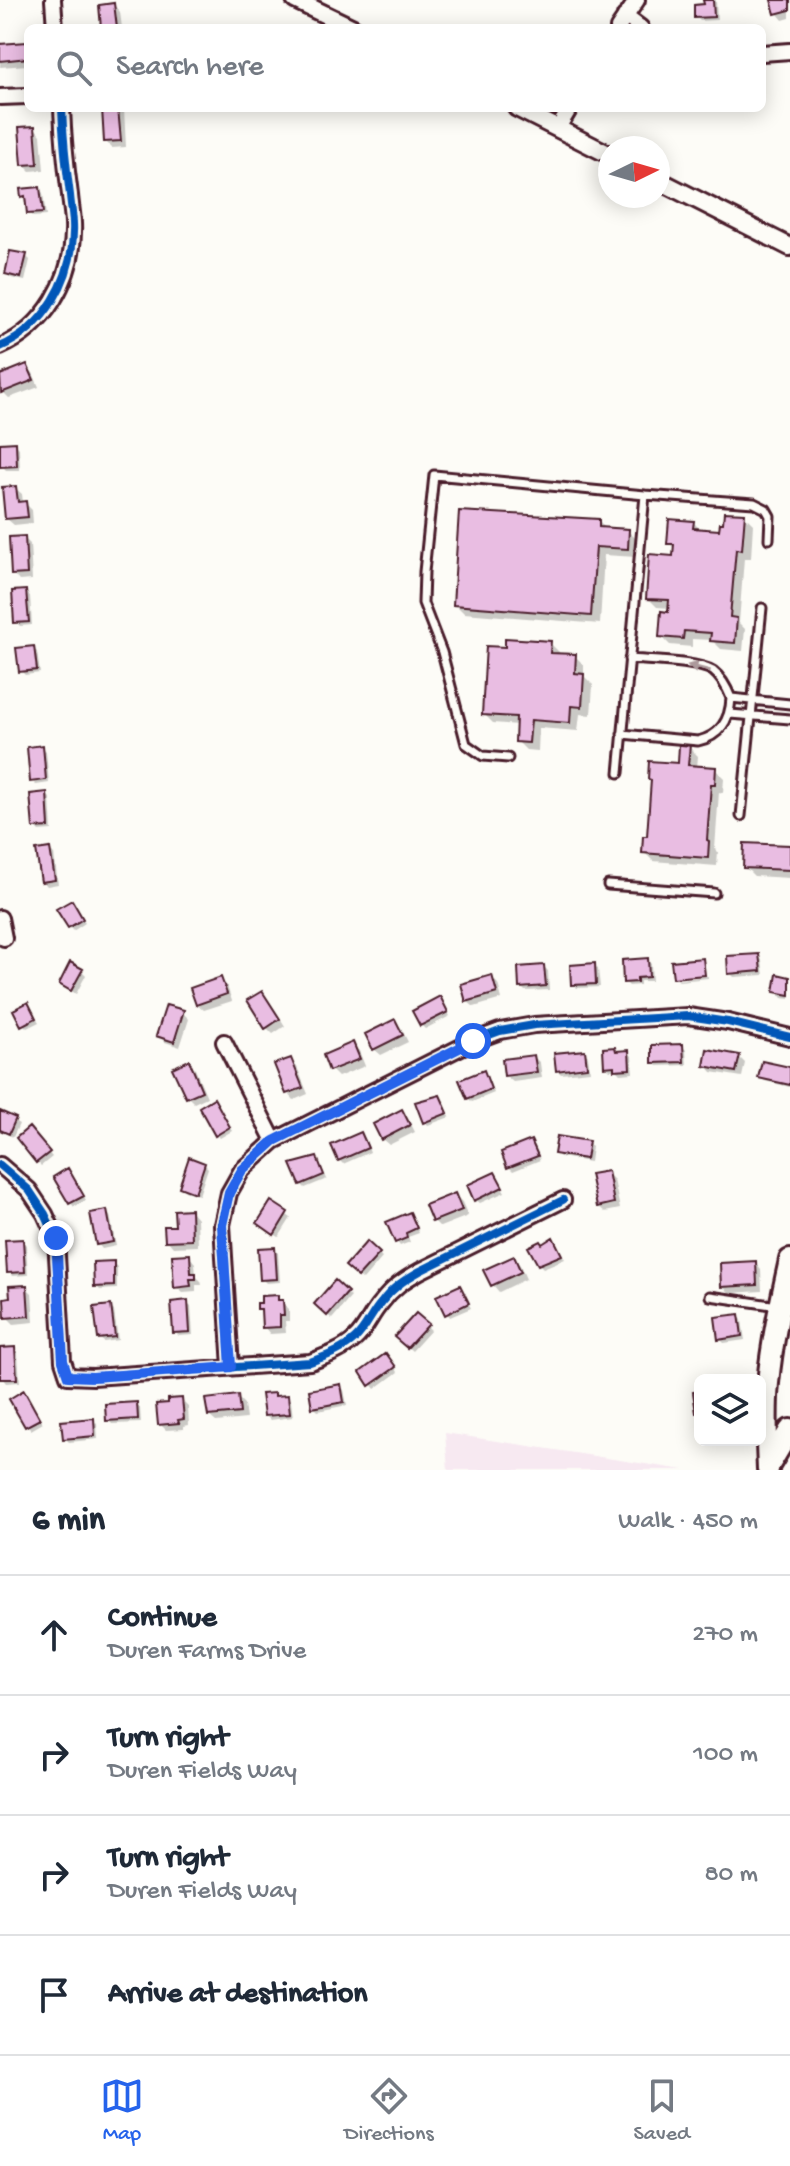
<!DOCTYPE html>
<html lang="en">
<head>
<meta charset="utf-8">
<style>
	:root { --surface:#fff; --page:#f2f2f3; --text:#1f2937; --muted:#747a83; --line:#e0e1e3; --accent:#2563eb }
	body { margin:0; font-family:"Gochi Hand",sans-serif; background:var(--page); color:var(--text) }
	.controls { position:absolute; right:24px; bottom:24px; display:grid; overflow:hidden; border-radius:12px; box-shadow:0 4px 20px #0003 }
	.controls button { width:72px; height:72px; display:grid; place-items:center; padding:0; border:0; border-bottom:2px solid var(--line); background:var(--surface); color:var(--text); font:40px sans-serif }
	.compass { position:absolute; left:598px; top:136px; width:72px; height:72px; border-radius:50%; background:var(--surface); box-shadow:0 4px 20px #0003; rotate:85deg }
	.stop { position:absolute; width:24px; height:24px; margin:-18px; border:6px solid #2563eb; border-radius:50%; background:#fff }
	.stop.end { background:#2563eb; border-color:#fff; box-shadow:0 2px 8px #0008 }
	.list { margin:0; padding:0; list-style:none }
	h2 { display:flex; justify-content:space-between; align-items:center; height:104px; margin:0; padding:0 32px; font-size:34px }
	h2 small { font-size:26px; font-weight:400; color:var(--muted) }
	.list li { display:grid; grid-template-columns:52px 1fr auto; gap:24px; align-items:center; box-sizing:border-box; height:120px; padding:0 32px; border-top:2px solid var(--line) }
	.list b { display:block; font-size:30px; white-space:nowrap }
	.list p { margin:0; font-size:26px; white-space:nowrap; color:var(--muted) }
	.list em { font-size:26px; font-style:normal; color:var(--muted) }
	.icon { flex:none; width:44px; height:44px; fill:none; stroke:currentColor; stroke-width:2; stroke-linecap:round; stroke-linejoin:round }
	.map { position:relative; flex:none; width:790px; height:1470px; overflow:hidden }
	.search { position:absolute; background:var(--surface); box-shadow:0 4px 20px #0003; left:24px; right:24px; top:24px; height:88px; display:flex; align-items:center; gap:20px; box-sizing:border-box; padding:0 28px; border-radius:12px; color:var(--muted); font-size:30px }
	.sheet { height:584px; background:var(--surface) }
	nav { display:flex; justify-content:space-around; align-items:center; box-sizing:border-box; height:112px; border-top:2px solid var(--line); background:var(--surface); font-size:22px; color:var(--muted) }
	nav a { display:grid; justify-items:center; gap:4px }
	nav .on { color:var(--accent) }
	.map>svg:first-child { display:block }
	.built { fill:#f7e9f1 }
	.shadow { fill:#0003 }
	.building { fill:#e9bde2; stroke:#4a1f2b; stroke-width:2 }
	.lines { fill:none; stroke-linecap:round; stroke-linejoin:round }
	.service-casing { stroke:#4a1f2b; stroke-width:13 }
	.minor-casing { stroke:#4a1f2b; stroke-width:20 }
	.tertiary-casing { stroke:#4a1f2b; stroke-width:22 }
	.secondary-casing { stroke:#4a1f2b; stroke-width:26 }
	.service { stroke:#fdfcf7; stroke-width:7 }
	.minor { stroke:#fdfcf7; stroke-width:14 }
	.tertiary { stroke:#fdfcf7; stroke-width:16 }
	.secondary { stroke:#fdfcf7; stroke-width:20 }
	.cycleway-casing { stroke:#fdfcf7; stroke-width:13 }
	.cycleway { stroke:#0057b8; stroke-width:8 }
	.oneway { fill:#ac999b }
	.route { stroke:#2563eb; stroke-width:10 }
</style>
</head>
<body>
<div class="map">
<svg width="790" height="1470" viewBox="0 0 790 1470">
	<rect width="100%" height="100%" fill="#fdfcf7"/>
	<filter id="ink" filterUnits="userSpaceOnUse"><feTurbulence type="fractalNoise" baseFrequency=".0125" numOctaves="2"/><feDisplacementMap in="SourceGraphic" scale="16" xChannelSelector="R" yChannelSelector="G"/><feConvolveMatrix kernelMatrix="1 2 1 2 8 2 1 2 1" color-interpolation-filters="sRGB"/></filter>
	<g filter="url(#ink)">
		<path class="built" d="M445,1433L684,1470H448Z"/>
		<path class="shadow" d="M705,0H716L717,20L700,21L696,17L706,6Z
			M774,0H790V18L783,20L777,13Z
			M114,5L120,12L122,28H103Z
			M26,44L28,46V65L0,67V46Z
			M104,108L124,109L126,147L112,148L106,142Z
			M35,128L41,135L44,170L30,171L24,165Z
			M39,189L43,193L46,216L33,217L29,213L27,200L23,196Z
			M26,256L30,260L25,281L11,278L7,274Z
			M27,367L33,373L39,387L9,398L3,392L0,377Z
			M15,444L19,448L20,470H6L2,466Z
			M15,488L22,494L23,503H25L32,510L33,523L14,525L7,519Z
			M744,515L753,524L751,558H744L739,623L745,629L743,651L721,649L712,640L692,639V647L670,645L661,636L670,614L671,608L657,607L648,598L675,558L676,550L669,543L693,522L702,531L721,532Z
			M598,521L607,530L628,531L637,540L636,557L604,555L600,624L464,613L455,604Z
			M24,538L30,544L32,580L19,581L13,574Z
			M26,592L30,596L32,625L20,626L16,622Z
			M550,643L559,652V655L575,656L584,665V676L593,685L591,715L580,714L578,731L539,728L538,751L526,750L517,741L518,725L493,723L484,714L506,649Z
			M33,648L37,652L40,673L25,675L21,671Z
			M42,747L46,751L49,783L36,785L32,781Z
			M689,747L698,756L697,768L715,769L724,778L723,793L719,792L715,849L718,852L717,866L653,861L644,852Z
			M46,794L50,798L52,830L39,831L35,827Z
			M790,847V878L754,876L745,867Z
			M50,850L54,854L58,884L47,886L43,881Z
			M75,906L85,923L73,931L69,927Z
			M758,956L762,960L764,975L734,977L730,973Z
			M647,960L651,964L652,981H640V985L629,986L625,982Z
			M594,965L598,969L600,987L577,988L573,984Z
			M544,967L548,971L549,990L525,991L521,987Z
			M82,971L86,975L76,994L61,984Z
			M708,976V978L679,981L677,980Z
			M492,978L498,984L502,999L474,1007L467,1001Z
			M221,979L227,986L232,1001L204,1010L197,1004Z
			M790,979V999L782,998L776,991Z
			M262,993L269,1000L285,1026L273,1034L266,1027Z
			M439,998L450,1016L425,1029L421,1025Z
			M28,1005L39,1022L27,1028L23,1024Z
			M182,1012L189,1019L180,1047L165,1042L158,1035Z
			M395,1022L401,1028L408,1042L381,1055L374,1049Z
			M353,1045L359,1051L365,1066L338,1077L331,1070Z
			M682,1046L686,1050L687,1065L658,1066L654,1062Z
			M615,1049L618,1053L628,1052L632,1056L633,1073L620,1074L616,1070H610L606,1066Z
			M584,1052L588,1056L590,1071L561,1074L557,1070Z
			M534,1057L540,1063L542,1078L513,1082L506,1076Z
			M739,1057L745,1063L742,1077L712,1072L706,1065Z
			M290,1060L297,1067L308,1094L294,1100L288,1093Z
			M188,1063L195,1069L207,1097L194,1103L188,1097Z
			M790,1069V1087L765,1081L761,1077Z
			M483,1072L487,1076L494,1093L472,1102L468,1098Z
			M440,1097L444,1101L450,1117L428,1125L424,1121Z
			M218,1105L232,1131L220,1138L216,1134Z
			M402,1112L408,1118L415,1132L389,1145L382,1139Z
			M0,1113L19,1124L13,1137L0,1131Z
			M33,1134L52,1157L41,1166L18,1138Z
			M361,1134L365,1138L370,1152L343,1164L339,1160Z
			M531,1142L535,1146L540,1160L513,1171L509,1167Z
			M588,1143L592,1147L590,1162L560,1157L556,1153Z
			M316,1159L320,1163L327,1179L305,1188L301,1184Z
			M204,1164L208,1168L199,1195L185,1191L181,1187Z
			M607,1173L614,1180L620,1209L605,1212L598,1206Z
			M495,1174L505,1192L480,1203L476,1200Z
			M72,1175L86,1200L74,1207L71,1203Z
			M455,1195L462,1202L468,1216L440,1227L434,1221Z
			M272,1204L291,1218L279,1237L263,1227Z
			M191,1211L197,1218L198,1246L173,1247L167,1240Z
			M106,1212L110,1216L116,1246L102,1249L98,1244Z
			M409,1214L413,1218L419,1233L408,1237L410,1242L400,1246L397,1242Z
			M553,1240L565,1259L543,1268L539,1264Z
			M22,1241L26,1245L28,1275L13,1276L9,1272Z
			M367,1244L382,1258L363,1280L348,1266Z
			M274,1249L278,1253L280,1282L266,1283L262,1279Z
			M189,1256L195,1263L196,1276L201,1281L202,1285H196V1292L183,1293L176,1287Z
			M513,1259L520,1265L526,1279L499,1292L493,1285L486,1271Z
			M113,1263L117,1267V1289L100,1290L96,1286Z
			M755,1263L761,1270L762,1291L730,1293L723,1287Z
			M335,1283L351,1297L332,1319L316,1304Z
			M26,1287L32,1293L34,1322L14,1324L7,1317L12,1299Z
			M460,1287L471,1308L450,1317L447,1313Z
			M277,1297L289,1309V1321H285L286,1333L270,1334L264,1327L263,1312L259,1308Z
			M187,1302L191,1306L193,1335L179,1336L175,1332Z
			M110,1307L114,1311L118,1340L104,1342L99,1338Z
			M416,1316L431,1330L412,1351L397,1337Z
			M738,1316L742,1320L745,1340L724,1343L720,1339Z
			M14,1349L18,1353L20,1382L6,1383L2,1378Z
			M390,1360L398,1372L375,1389L362,1373Z
			M340,1386L344,1390L347,1405L318,1411L314,1407Z
			M274,1395L278,1398L287,1397L291,1401L293,1417L270,1420L266,1416Z
			M27,1397L43,1423L31,1430L12,1400Z
			M237,1397L244,1404L246,1419L216,1422L209,1416Z
			M181,1400L188,1407L189,1425L184,1426V1429L166,1430L160,1424L170,1404Z
			M136,1404L140,1408L141,1423L112,1424L108,1420Z
			M93,1420L97,1424L98,1439L69,1442L65,1438Z"/>
		<path class="building" d="M703,0H713L714,17L694,18V5L704,4Z
			M771,0H790V10L775,14Z
			M114,3L117,28H101L99,5Z
			M27,42L28,58L0,61V44Z
			M102,108H118L121,141L104,142Z
			M35,126L38,164L22,165L19,127Z
			M40,187L43,213L27,214L25,196L21,197L20,189Z
			M10,251L27,254L21,278L5,274Z
			M27,364L34,380L1,393L0,375Z
			M16,442L17,466L0,467V443Z
			M16,486L18,502L26,501L28,517L5,519L2,487Z
			M459,511L599,519V527L629,529L628,549L596,547L591,616L453,605Z
			M724,512L745,513L742,550L736,549L730,617L737,618L735,643L710,641L711,633L684,631L683,639L659,637L661,611L668,612L669,600L646,599L649,554L673,556L674,544H667L669,519L694,521L693,528L719,530L720,523H723Z
			M25,536L27,574L11,575L9,537Z
			M26,590L29,622L14,623L12,591Z
			M505,638L551,641L550,653L576,654L575,673L584,674L582,707L571,706L570,723L531,720L529,743L515,742L516,717L482,715L486,646L505,647Z
			M34,646L37,670L19,672L16,648Z
			M43,745L46,780L30,782L27,747Z
			M679,745H690L688,765L716,767L715,784H711L707,840L709,841L708,858L642,853L643,836H647L651,780L648,779L649,761L678,763Z
			M47,792L49,827L33,828L30,794Z
			M744,843L790,845V870L743,868Z
			M50,848L55,880L41,882L36,850Z
			M72,900L83,919L68,928L56,909Z
			M759,954L761,971L728,974L727,956Z
			M648,958L649,977L637,978V982L623,983L622,960Z
			M703,958L705,975L673,978L671,961Z
			M70,962L83,969L71,991L59,984Z
			M595,963L596,984L571,985L570,965Z
			M544,965L546,986L519,988L518,967Z
			M777,974L790,977V995L774,992Z
			M492,975L497,993L466,1002L461,984Z
			M221,977L227,994L196,1005L190,988Z
			M262,991L280,1019L265,1029L247,1000Z
			M440,996L448,1012L420,1026L412,1011Z
			M28,1002L36,1018L21,1026L13,1010Z
			M166,1005L184,1010L174,1042L156,1036Z
			M395,1019L403,1035L373,1050L365,1034Z
			M353,1042L360,1059L329,1071L323,1055Z
			M683,1044L684,1062L652,1063V1045Z
			M615,1047L616,1051L629,1050L630,1069L614,1070V1066L604,1067L603,1048Z
			M707,1049L740,1055L736,1072L704,1066Z
			M585,1050L587,1067L556,1071L554,1053Z
			M534,1055L537,1072L504,1076L502,1059Z
			M291,1058L303,1088L286,1094L274,1064Z
			M189,1060L202,1091L186,1098L172,1068Z
			M762,1061L790,1067V1085L758,1078Z
			M484,1070L491,1089L467,1099L459,1080Z
			M440,1095L448,1113L423,1123L415,1102Z
			M214,1098L230,1127L215,1136L199,1107Z
			M402,1109L410,1125L381,1140L373,1124Z
			M0,1111L16,1118L9,1134L0,1130Z
			M29,1127L50,1152L36,1163L16,1138Z
			M361,1132L368,1148L338,1161L331,1145Z
			M557,1136L589,1141L586,1159L554,1154Z
			M531,1140L538,1156L507,1168L501,1152Z
			M189,1157L205,1163L195,1193L179,1187Z
			M317,1157L324,1175L300,1185L291,1164Z
			M68,1168L84,1196L69,1204L53,1177Z
			M608,1171L614,1203L597,1207L590,1174Z
			M495,1172L503,1187L474,1201L467,1185Z
			M455,1193L462,1210L432,1222L425,1205Z
			M271,1201L288,1212L274,1235L257,1223Z
			M191,1209L192,1240L165,1241L164,1226H175L174,1210Z
			M107,1210L113,1242L96,1245L90,1213Z
			M410,1212L417,1228L406,1233L407,1238L395,1243L386,1222Z
			M553,1237L562,1255L538,1265L528,1247L540,1241L542,1244Z
			M23,1239L25,1272L7,1273L5,1240Z
			M367,1241L380,1253L358,1277L345,1266Z
			M275,1247L277,1279L260,1280L258,1248Z
			M190,1254L191,1273H196V1279H190L191,1286L174,1288L172,1255Z
			M514,1256L521,1272L491,1286L483,1270Z
			M114,1261V1286L94,1287L93,1262Z
			M756,1261L757,1285L721,1287L720,1263Z
			M335,1280L348,1292L327,1316L314,1304Z
			M27,1285L29,1316L5,1318L4,1298L10,1297L9,1286Z
			M460,1285L469,1303L445,1315L436,1296Z
			M278,1295V1300H283L284,1315H280V1327L262,1328L261,1309H257V1303H261V1296Z
			M188,1300L190,1332L173,1333L171,1302Z
			M111,1305L115,1337L98,1339L94,1307Z
			M416,1313L429,1324L407,1348L394,1337Z
			M739,1314L742,1336L718,1340L715,1317Z
			M15,1347L17,1379H0V1348Z
			M386,1353L396,1367L369,1386L360,1372Z
			M341,1384L344,1402L312,1408L309,1390Z
			M24,1390L40,1419L25,1427L9,1399Z
			M700,1391V1413H696L693,1392Z
			M275,1393V1396L288,1395L290,1414L264,1416L261,1394Z
			M238,1395L240,1413L208,1416L205,1399Z
			M182,1398L184,1419L178,1420L179,1423L158,1425L156,1404L168,1403V1399Z
			M137,1402L138,1419L106,1421L105,1404Z
			M94,1418L95,1436L63,1439L61,1421Z"/>
		<g class="lines">
			<g class="service-casing">
				<path id="service" d="M629,659C650,661 697,661 713,671C722,678 727,688 731,698L790,704
					M730,714L790,719
					M622,734L698,741C720,736 730,720 731,698
					M508,758L483,756L466,744L442,652L423,603L424,572L434,475L645,495
					M619,773L645,495L754,503L766,509L770,516L769,539
					M741,816L762,608
					M608,885L714,893
					M710,1296L778,1306"/>
			</g>
			<g class="minor-casing">
				<path id="minor" d="M53,0L55,28
					M625,16L641,28
					M618,28L637,0
					M762,53L790,51
					M0,97L28,96
					M558,128L570,108
					M0,347C45,328 72,280 73,232C74,220 71,208 70,195C66,166 63,137 62,108
					M0,918L4,938
					M224,1042L274,1141
					M0,1165L29,1190L45,1214L56,1238L63,1361L68,1376L93,1377L310,1362C326,1356 342,1351 355,1339C366,1329 371,1314 381,1303C392,1288 404,1280 420,1271L563,1200
					M231,1367L222,1225L229,1193L242,1170L274,1141L473,1041L500,1031L534,1025L688,1016L728,1022L790,1037"/>
			</g>
			<g class="tertiary-casing">
				<path id="tertiary" d="M295,0L353,28
					M517,108L610,155
					M658,180L790,247"/>
			</g>
			<g class="secondary-casing">
				<path id="secondary" d="M768,1467L790,1430
					M768,1470C767,1441 765,1412 768,1383C772,1341 781,1301 790,1260"/>
			</g>
			<use href="#service" class="service"/>
			<use href="#minor" class="minor"/>
			<use href="#tertiary" class="tertiary"/>
			<use href="#secondary" class="secondary"/>
			<g class="cycleway-casing">
				<path id="cycleway" d="M0,347C45,328 72,280 73,232C74,220 71,208 70,195C66,166 63,137 62,108
					M0,1165L29,1190L45,1214L56,1238L63,1361L68,1376L93,1377L310,1362C326,1356 342,1351 355,1339C366,1329 371,1314 381,1303C392,1288 404,1280 420,1271L563,1200
					M231,1367L222,1225L229,1193L242,1170L274,1141L473,1041L500,1031L534,1025L688,1016L728,1022L790,1037"/>
			</g>
			<use href="#cycleway" class="cycleway"/>
		</g>
		<defs><path id="oneway-solid" d="M-6-.8H1V-3.2L6.5 0L1 3.2V.8H-6Z" transform="scale(2)"/></defs>
		<use class="oneway" href="#oneway-solid" transform="translate(699 668) rotate(-165)"/>
	</g>
	<g class="lines" filter="url(#ink)">
		<path class="route" d="M56,1238L63,1361L68,1376L93,1377L231,1367L222,1225L229,1193L242,1170L274,1141L473,1041"/>
	</g>
</svg>
<div class="controls">
<button><svg class="icon" aria-label="layers" viewBox="0 0 24 24"><path d="M12 4l9 5-9 5-9-5zM3 14l9 5 9-5"/></svg></button>
</div>
<svg class="compass" viewBox="-18 -18 36 36"><path d="M0-13l5 13h-10z" fill="#e53935"/><path d="M0 13l5-13h-10z" fill="#747a83"/></svg>
<div class="stop" style="left:473px;top:1041px"></div>
<div class="stop end" style="left:56px;top:1238px"></div>
<div class="search"><svg class="icon" aria-label="search" viewBox="0 0 24 24"><circle cx="10" cy="10" r="6"/><path d="M15 15l6 6"/></svg>Search here</div>
</div>
<section class="sheet">
<h2>6 min<small>Walk · 450 m</small></h2>
<ul class="list">
<li><svg class="icon" aria-label="ahead" viewBox="0 0 24 24"><path d="M12 20V5M6 11l6-6 6 6"/></svg><div><b>Continue</b><p>Duren Farms Drive</p></div><em>270 m</em></li>
<li><svg class="icon" aria-label="right" viewBox="0 0 24 24"><path d="M7 20v-9h11M14 6l5 5-5 5"/></svg><div><b>Turn right</b><p>Duren Fields Way</p></div><em>100 m</em></li>
<li><svg class="icon" aria-label="right" viewBox="0 0 24 24"><path d="M7 20v-9h11M14 6l5 5-5 5"/></svg><div><b>Turn right</b><p>Duren Fields Way</p></div><em>80 m</em></li>
<li><svg class="icon" aria-label="arrive" viewBox="0 0 24 24"><path d="M6 21V4h12l-3 4 3 4H6"/></svg><div><b>Arrive at destination</b></div></li>
</ul>
</section>
<nav>
<a class="on"><svg class="icon" aria-label="map" viewBox="0 0 24 24"><path d="M3 6l6-2 6 2 6-2v14l-6 2-6-2-6 2zM9 4v14M15 6v14"/></svg>Map</a>
<a><svg class="icon" aria-label="directions" viewBox="0 0 24 24"><path d="M12 3l9 9-9 9-9-9zM9 14v-3h6M13 9l2 2-2 2"/></svg>Directions</a>
<a><svg class="icon" aria-label="saved" viewBox="0 0 24 24"><path d="M7 4h10v16l-5-4-5 4z"/></svg>Saved</a>
</nav>
</body>
</html>
